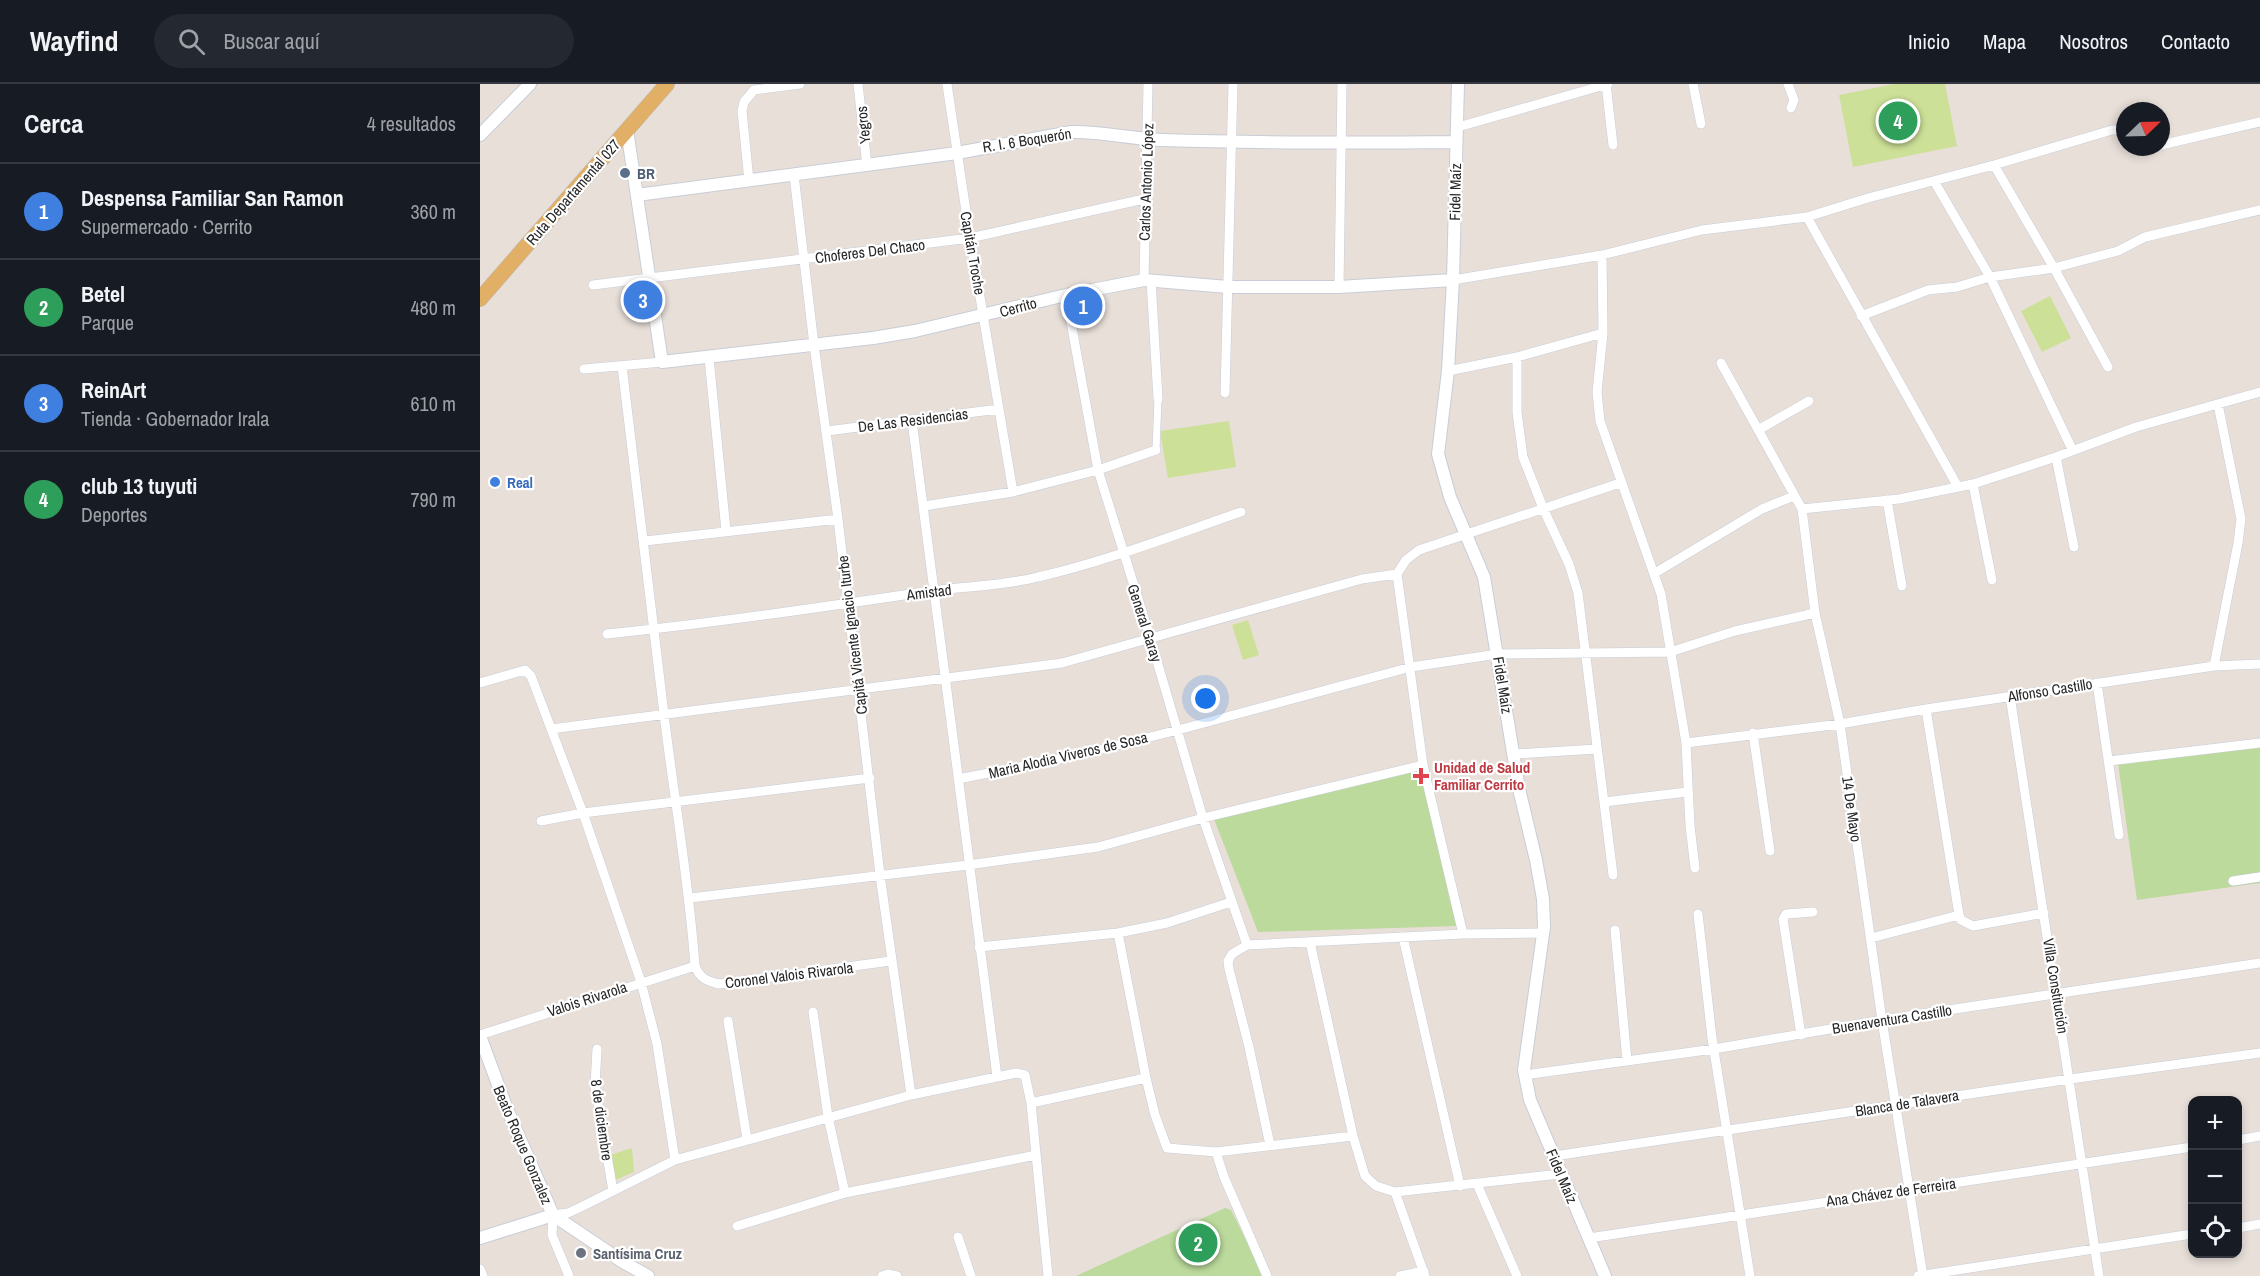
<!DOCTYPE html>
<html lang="es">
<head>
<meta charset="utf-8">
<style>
	:root { --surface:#171b24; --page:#242831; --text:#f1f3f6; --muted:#9ea1a6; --line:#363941; --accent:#b45309 }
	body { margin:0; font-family:"Archivo Narrow",sans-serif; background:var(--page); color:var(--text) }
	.controls { position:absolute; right:18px; bottom:18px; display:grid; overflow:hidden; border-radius:12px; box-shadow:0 3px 9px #0003 }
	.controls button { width:54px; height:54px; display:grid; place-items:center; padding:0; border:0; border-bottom:2px solid var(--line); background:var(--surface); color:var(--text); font:30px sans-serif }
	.compass { position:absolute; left:1636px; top:18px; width:54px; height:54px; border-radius:50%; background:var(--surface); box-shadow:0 3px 9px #0003; rotate:67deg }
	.you { position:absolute; left:726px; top:615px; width:21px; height:21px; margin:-15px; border:4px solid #fff; border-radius:50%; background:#1a73e8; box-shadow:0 0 0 9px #1a73e833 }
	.badge { display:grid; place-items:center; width:39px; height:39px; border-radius:50%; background:var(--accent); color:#fff; font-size:20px; font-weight:700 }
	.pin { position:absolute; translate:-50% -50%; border:3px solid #fff; box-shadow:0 2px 6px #0006 }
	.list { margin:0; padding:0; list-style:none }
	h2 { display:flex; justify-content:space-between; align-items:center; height:78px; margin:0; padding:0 24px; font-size:26px }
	h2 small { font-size:20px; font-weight:400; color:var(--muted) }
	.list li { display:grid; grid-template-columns:39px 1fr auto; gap:18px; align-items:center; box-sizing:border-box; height:96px; padding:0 24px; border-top:2px solid var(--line) }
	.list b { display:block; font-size:22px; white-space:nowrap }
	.list p { margin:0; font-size:20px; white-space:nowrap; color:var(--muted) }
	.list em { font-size:20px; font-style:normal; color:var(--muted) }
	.icon { flex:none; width:33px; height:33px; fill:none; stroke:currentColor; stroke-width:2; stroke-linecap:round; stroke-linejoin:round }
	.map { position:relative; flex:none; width:1780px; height:1192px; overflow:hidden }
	header { display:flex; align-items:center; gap:36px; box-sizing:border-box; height:84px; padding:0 30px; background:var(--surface); border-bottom:2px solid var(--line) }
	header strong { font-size:28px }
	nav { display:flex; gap:33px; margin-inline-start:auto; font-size:21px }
	.search { width:420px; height:54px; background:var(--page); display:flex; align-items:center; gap:15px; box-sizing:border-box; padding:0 21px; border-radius:33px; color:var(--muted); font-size:22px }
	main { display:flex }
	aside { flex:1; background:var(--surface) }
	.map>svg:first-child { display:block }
	.green { fill:#bbda9b }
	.pitch { fill:#cde097 }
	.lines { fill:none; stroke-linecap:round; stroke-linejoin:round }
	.pedestrian-casing { stroke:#c8cdd7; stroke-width:8 }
	.minor-casing { stroke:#c8cdd7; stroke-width:10 }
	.tertiary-casing { stroke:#c8cdd7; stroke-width:14 }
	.primary-casing { stroke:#bebebe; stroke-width:16 }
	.pedestrian { stroke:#fff; stroke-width:7 }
	.minor { stroke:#fff; stroke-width:9 }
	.tertiary { stroke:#fff; stroke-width:12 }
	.primary { stroke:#e1af66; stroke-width:15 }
	.service-dot { fill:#5c6f8a; stroke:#fff; stroke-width:2 }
	.shop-dot { fill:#3f7fe0; stroke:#fff; stroke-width:2 }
	.health-dot { fill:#e0444e; stroke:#fff; stroke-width:2 }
	.worship-dot { fill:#6b7280; stroke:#fff; stroke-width:2 }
	.labels { text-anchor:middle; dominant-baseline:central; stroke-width:4.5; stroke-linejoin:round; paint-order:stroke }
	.street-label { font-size:15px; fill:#272727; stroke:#fff }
	.service-label { font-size:15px; font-weight:bold; fill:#4e5e75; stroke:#fff; text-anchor:start }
	.shop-label { font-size:15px; font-weight:bold; fill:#366cbe; stroke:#fff; text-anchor:start }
	.health-label { font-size:15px; font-weight:bold; fill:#be3a42; stroke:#fff; text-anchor:start }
	.worship-label { font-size:15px; font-weight:bold; fill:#5b616d; stroke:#fff; text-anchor:start }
</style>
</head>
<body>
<header>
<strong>Wayfind</strong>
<div class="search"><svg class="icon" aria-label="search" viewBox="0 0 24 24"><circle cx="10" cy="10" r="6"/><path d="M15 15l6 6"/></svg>Buscar aquí</div>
<nav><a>Inicio</a><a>Mapa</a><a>Nosotros</a><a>Contacto</a></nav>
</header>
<main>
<aside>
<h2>Cerca<small>4 resultados</small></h2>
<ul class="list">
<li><span class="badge" style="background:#3f7fe0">1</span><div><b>Despensa Familiar San Ramon</b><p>Supermercado · Cerrito</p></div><em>360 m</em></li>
<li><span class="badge" style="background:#2e9e5b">2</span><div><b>Betel</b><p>Parque</p></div><em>480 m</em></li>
<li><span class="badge" style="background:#3f7fe0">3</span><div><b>ReinArt</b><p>Tienda · Gobernador Irala</p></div><em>610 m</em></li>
<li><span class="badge" style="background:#2e9e5b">4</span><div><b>club 13 tuyuti</b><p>Deportes</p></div><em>790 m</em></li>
</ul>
</aside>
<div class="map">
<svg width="1780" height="1192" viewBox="0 0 1780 1192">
	<rect width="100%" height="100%" fill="#e8dfd9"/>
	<path class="green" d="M1780,662V799L1657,816L1638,679Z
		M941,685L978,842L778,848L734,735Z
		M745,1124L751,1126L784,1192H596Z"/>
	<path class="pitch" d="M1415,0H1465L1477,62L1373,83L1359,11Z
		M1570,212L1591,254L1562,268L1541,227Z
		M749,337L756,383L688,394L680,347Z
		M768,536L779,571L763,576L752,541Z
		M152,1064L154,1088L133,1097L130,1071Z"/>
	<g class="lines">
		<g class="pedestrian-casing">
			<path id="pedestrian" d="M676,366L678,315"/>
		</g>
		<g class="minor-casing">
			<path id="minor" d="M378,0L387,82
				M467,0L490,154L533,408
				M1126,0L1133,61
				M1213,0L1221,40
				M1308,0L1314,16L1311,24
				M978,43L1128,0
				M1681,61L1780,38
				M1656,63H1674
				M1514,81L1574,184L1628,283
				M314,91L334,261L358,435L400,791L431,1011
				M269,97L262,27L264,18L274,6L320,0
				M1454,97L1510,193L1592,365
				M1327,133L1478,403
				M1122,171L1123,249L1117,308L1120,337L1181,510L1206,659L1210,742L1215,784
				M664,196L668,0
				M671,196L678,315
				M973,196L1122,171L1222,146L1327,133L1388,114L1514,81L1632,46H1639L1645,50
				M113,201L490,154L664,115
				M859,203L862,0
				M586,211L618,386L670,553L723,734L767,861
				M1381,232L1448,206L1477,203L1510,193L1574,184L1638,167L1665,153L1780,126
				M1037,273V328L1043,373L1063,424L1089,480L1098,509L1133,791
				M229,274L246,447
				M1241,279L1322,425L1335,529L1360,640L1402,936L1443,1192
				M142,282C157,398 171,514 184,630C194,714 209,797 215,882C220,894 226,897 239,900L411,877
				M104,285L182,278
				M968,287L1037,273L1123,249
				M745,309L753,0
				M432,337L517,993
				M1278,346L1329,317
				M347,347L519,325
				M1576,373L1594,463
				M1493,400L1512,496
				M1407,416L1422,502
				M444,422L533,408L618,386L676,366
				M1322,425L1419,415L1493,400L1576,373L1656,343L1780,308
				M165,457L358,435
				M1175,489L1282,425L1314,412
				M127,550C235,539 343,523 451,507C487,502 523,502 558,493C627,477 694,451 761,428
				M1734,582L1758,459L1761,435L1738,320
				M0,599L45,586L51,592L103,729L161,898L177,960L195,1076
				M1617,599L1639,751
				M1530,612L1619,1192
				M1446,625L1479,831
				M71,645L582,579L882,495L917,490
				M1273,649L1290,767
				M1206,659L1360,640L1446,625L1734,582L1780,580
				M1034,670L1117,665
				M1629,677L1780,659
				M943,681L983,850
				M478,695L590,673L698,646L931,583L1018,570L1190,568L1255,547L1335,529
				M1124,718L1207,708
				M61,737L103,729L390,694
				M1753,797L1780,793
				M210,814L488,781L618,763L723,734L943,681L917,490L926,476L939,466L1140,399
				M1218,830L1232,954L1270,1192
				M1135,846L1147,977
				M638,849L666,994L675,1031L687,1064L736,1068L873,1052
				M923,853L980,1102
				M1391,854L1479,831L1481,836L1493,842L1564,829
				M830,858L873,1052L885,1092L896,1102L915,1108
				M499,863L638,849L687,839L751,818
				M333,928L348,1033L365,1109
				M248,937L267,1055
				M0,951L215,882
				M1321,951L1303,835L1306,830L1333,828
				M117,965L115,1002L133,1107
				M1044,991L1234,965L1402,936L1780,879
				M551,1019L666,994
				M1758,1056L1780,1052
				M790,1061L769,963L749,885L748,877L752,870L767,861L983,850L1064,849
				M736,1068L744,1093L787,1192
				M1074,1072L1590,995L1780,969
				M997,1100L1037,1192
				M257,1142L365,1109L556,1071
				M1758,1144L1780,1140
				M478,1153L491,1192
				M1109,1154L1712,1063
				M0,1185L3,1192
				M89,1192L72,1151L73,1131L88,1129L103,1122L195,1076L431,1011L536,989L545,991L551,1019L568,1192
				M402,1192L408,1190L417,1192
				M920,1192L944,1187
				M945,1192L915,1108L1080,1090
				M1438,1192L1712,1150"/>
		</g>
		<g class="tertiary-casing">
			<path id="tertiary" d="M978,0L973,196L968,287L958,370L970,413L1004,493L1039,705L1056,776L1063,815L1064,843L1044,986L1050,1016L1125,1192
				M147,46L182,278L393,254L435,247L586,211L664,196L748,203H859L973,196
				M0,51L50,0
				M157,111L477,69L591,48C621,47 651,55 682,56C780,59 878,59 976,58
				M0,952L27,1025L73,1131L143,1178L168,1192
				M0,1154L73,1131"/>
		</g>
		<g class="primary-casing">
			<path id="primary" d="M0,215L187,0"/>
		</g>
		<use href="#pedestrian" class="pedestrian"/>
		<use href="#minor" class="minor"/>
		<use href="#tertiary" class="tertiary"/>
		<use href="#primary" class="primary"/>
	</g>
	<circle class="service-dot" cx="145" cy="89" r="6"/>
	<circle class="shop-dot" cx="15" cy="398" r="6"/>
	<path class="health-dot" d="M938 683h6v6h6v6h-6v6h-6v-6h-6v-6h6z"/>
	<circle class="worship-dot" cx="101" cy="1169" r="6"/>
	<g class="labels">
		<g class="street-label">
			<text transform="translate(383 41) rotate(-96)">Yegros</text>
			<text transform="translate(547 56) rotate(-9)">R. I. 6 Boquerón</text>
			<text transform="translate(666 98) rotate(-88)">Carlos Antonio López</text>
			<text transform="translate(93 108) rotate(-49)">Ruta Departamental 027</text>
			<text transform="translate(975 108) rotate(-89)">Fidel Maíz</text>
			<text transform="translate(390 167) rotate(-7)">Choferes Del Chaco</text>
			<text transform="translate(493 169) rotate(80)">Capitán Troche</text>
			<text transform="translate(538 223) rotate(-15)">Cerrito</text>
			<text transform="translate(433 336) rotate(-7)">De Las Residencias</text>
			<text transform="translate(449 508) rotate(-7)">Amistad</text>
			<text transform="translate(665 539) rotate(72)">General Garay</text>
			<text transform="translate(372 551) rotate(-97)">Capitá Vicente Ignacio Iturbe</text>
			<text transform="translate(1023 601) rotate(81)">Fidel Maíz</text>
			<text transform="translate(1570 606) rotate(-9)">Alfonso Castillo</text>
			<text transform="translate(588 671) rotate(-13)">Maria Alodia Viveros de Sosa</text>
			<text transform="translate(1372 725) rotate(82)">14 De Mayo</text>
			<text transform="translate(309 891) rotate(-7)">Coronel Valois Rivarola</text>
			<text transform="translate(1576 902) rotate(81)">Villa Constitución</text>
			<text transform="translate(107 915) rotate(-18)">Valois Rivarola</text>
			<text transform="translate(1412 935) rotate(-9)">Buenaventura Castillo</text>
			<text transform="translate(1427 1019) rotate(-9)">Blanca de Talavera</text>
			<text transform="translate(122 1036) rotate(82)">8 de diciembre</text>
			<text transform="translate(43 1061) rotate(67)">Beato Roque Gonzalez</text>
			<text transform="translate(1082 1092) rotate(67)">Fidel Maíz</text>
			<text transform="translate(1411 1108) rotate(-8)">Ana Chávez de Ferreira</text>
		</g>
		<g class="service-label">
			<text x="157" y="89">BR</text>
		</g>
		<g class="shop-label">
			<text x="27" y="398">Real</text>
		</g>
		<g class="health-label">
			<text x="954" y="683">Unidad de Salud<tspan x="954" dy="17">Familiar Cerrito</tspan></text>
		</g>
		<g class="worship-label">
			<text x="113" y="1169">Santísima Cruz</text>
		</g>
	</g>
</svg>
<div class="controls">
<button>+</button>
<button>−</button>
<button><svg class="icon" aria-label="locate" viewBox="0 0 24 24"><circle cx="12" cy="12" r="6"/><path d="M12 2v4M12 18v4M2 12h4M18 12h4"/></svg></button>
</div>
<svg class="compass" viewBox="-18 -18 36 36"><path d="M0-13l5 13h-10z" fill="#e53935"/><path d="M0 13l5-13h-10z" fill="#9ea1a6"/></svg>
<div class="you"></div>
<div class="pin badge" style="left:603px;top:222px;background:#3f7fe0">1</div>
<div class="pin badge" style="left:718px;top:1159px;background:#2e9e5b">2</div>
<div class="pin badge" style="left:163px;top:216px;background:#3f7fe0">3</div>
<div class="pin badge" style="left:1418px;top:37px;background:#2e9e5b">4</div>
</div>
</main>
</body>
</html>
